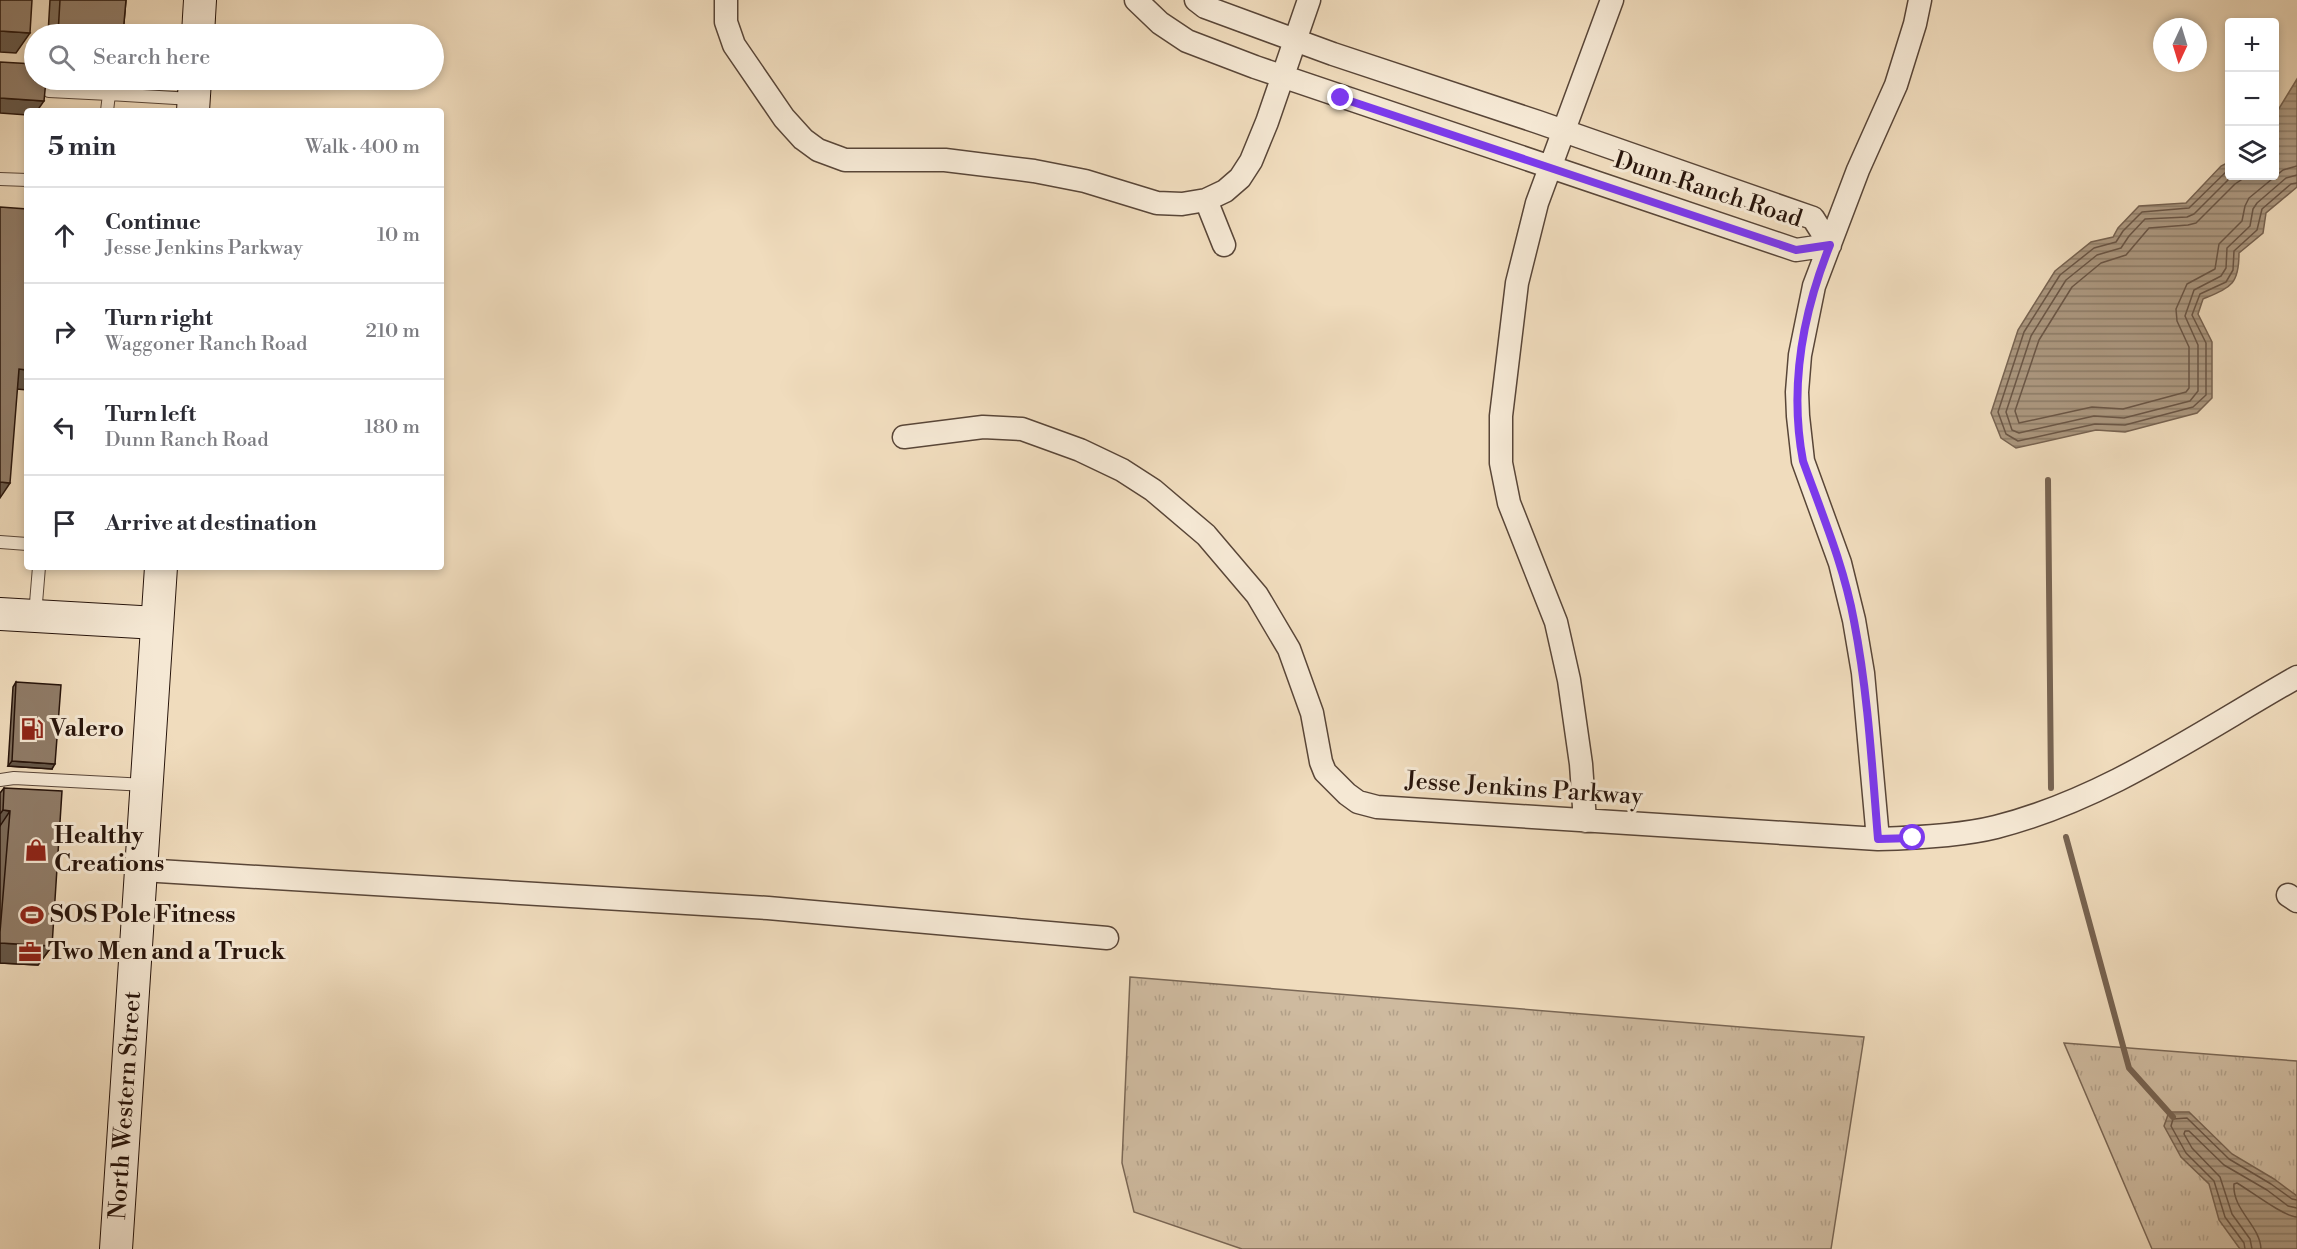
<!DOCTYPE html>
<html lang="en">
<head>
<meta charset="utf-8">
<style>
	:root { --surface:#fff; --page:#f2f2f3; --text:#2b2b33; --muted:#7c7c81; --line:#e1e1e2 }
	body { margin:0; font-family:"Libre Bodoni",serif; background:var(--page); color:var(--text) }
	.controls { position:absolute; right:18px; top:18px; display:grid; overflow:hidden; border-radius:6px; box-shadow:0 3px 9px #0003 }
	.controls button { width:54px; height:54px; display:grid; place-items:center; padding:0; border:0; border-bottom:2px solid var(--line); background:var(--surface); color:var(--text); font:30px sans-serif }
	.compass { position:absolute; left:2153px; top:18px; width:54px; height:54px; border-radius:50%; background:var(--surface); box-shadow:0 3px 9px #0003; rotate:184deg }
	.stop { position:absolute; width:18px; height:18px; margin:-14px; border:4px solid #7c3aed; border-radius:50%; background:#fff }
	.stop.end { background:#7c3aed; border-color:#fff; box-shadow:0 2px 6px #0008 }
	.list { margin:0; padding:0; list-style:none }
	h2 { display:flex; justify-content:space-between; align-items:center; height:78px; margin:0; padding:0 24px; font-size:26px }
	h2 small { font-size:20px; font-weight:400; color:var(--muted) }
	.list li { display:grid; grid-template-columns:39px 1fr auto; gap:18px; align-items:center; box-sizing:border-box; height:96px; padding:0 24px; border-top:2px solid var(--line) }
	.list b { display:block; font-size:22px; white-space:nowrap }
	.list p { margin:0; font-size:20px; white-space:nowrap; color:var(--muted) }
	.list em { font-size:20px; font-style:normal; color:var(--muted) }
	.icon { flex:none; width:33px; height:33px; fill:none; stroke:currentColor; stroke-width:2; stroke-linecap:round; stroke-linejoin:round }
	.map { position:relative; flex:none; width:2297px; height:1249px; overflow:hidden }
	.search { position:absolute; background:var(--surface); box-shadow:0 3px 9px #0003; left:24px; top:24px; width:420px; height:66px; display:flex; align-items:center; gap:15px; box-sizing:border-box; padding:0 21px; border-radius:33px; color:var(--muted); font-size:22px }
	.panel { position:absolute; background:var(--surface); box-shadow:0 3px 9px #0003; left:24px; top:108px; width:420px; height:462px; border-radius:6px }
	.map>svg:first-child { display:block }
	.grass { fill:url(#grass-tufts); stroke:#7a6755; stroke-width:1.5 }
	.water { fill:url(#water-rules); stroke:#776351; stroke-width:1.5 }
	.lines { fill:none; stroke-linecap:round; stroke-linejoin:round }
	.shore { stroke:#6a5646; stroke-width:1.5 }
	.stream { stroke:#776351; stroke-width:6 }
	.lane-casing { stroke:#594638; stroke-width:14 }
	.street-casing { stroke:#594638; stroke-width:25 }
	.secondary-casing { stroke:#27140b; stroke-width:34 }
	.lane { stroke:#f5e8d4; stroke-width:12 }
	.street { stroke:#f5e8d4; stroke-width:22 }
	.secondary { stroke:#f5e8d4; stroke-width:32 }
	.wall { fill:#7c6b59; stroke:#27140b; stroke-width:1.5 }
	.shaded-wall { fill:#655749; stroke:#27140b; stroke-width:1.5 }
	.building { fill:#907c68; stroke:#27140b; stroke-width:1.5 }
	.route { stroke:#7c3aed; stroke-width:8 }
	.labels { text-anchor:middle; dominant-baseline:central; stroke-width:6; stroke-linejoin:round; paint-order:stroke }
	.street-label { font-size:24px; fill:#27140b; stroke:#f5e8d4 }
	.poi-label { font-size:24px; font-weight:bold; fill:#27140b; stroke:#f5e8d4; text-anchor:start }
</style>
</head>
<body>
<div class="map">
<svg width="2297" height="1249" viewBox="0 0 2297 1249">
	<defs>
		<pattern id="grass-tufts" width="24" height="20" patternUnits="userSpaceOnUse" patternTransform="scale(1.5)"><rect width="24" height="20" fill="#ceba9f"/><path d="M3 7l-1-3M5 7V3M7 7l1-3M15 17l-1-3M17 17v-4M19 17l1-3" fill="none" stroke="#b19f88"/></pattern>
		<pattern id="water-rules" width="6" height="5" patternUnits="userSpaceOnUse" patternTransform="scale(1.5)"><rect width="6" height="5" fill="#ac9880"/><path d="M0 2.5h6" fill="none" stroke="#8c7b67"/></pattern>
	</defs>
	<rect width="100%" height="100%" fill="#f0dcbd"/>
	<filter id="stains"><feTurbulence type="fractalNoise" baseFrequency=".00333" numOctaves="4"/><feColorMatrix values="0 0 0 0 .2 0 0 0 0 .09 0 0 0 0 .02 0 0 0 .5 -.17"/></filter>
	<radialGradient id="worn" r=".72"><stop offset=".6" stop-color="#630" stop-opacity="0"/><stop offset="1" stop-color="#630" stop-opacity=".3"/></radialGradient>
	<path class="grass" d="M1130,977L1864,1037L1831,1249H1242L1134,1212L1122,1163Z
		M2064,1043L2297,1061V1249H2152Z"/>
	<path class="water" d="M2297,79V187L2266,213L2263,233L2239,253C2239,285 2231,287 2203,299L2198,314L2212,342V398L2197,413L2125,432L2096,430L2016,448L2001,438L1991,413L2018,330L2055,271L2091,242L2113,237L2118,228L2139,206L2186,203L2221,166L2229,162L2230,176H2274L2275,115Z
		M2169,1112H2189L2232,1154L2274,1179L2297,1196V1249H2240L2219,1220L2209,1184L2181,1157L2164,1126Z"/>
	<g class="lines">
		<path class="shore" d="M2230,168L2189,208L2142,212L2123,231L2116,242L2094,248L2060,275L2024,332L1998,412L2006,434L2018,441L2095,424L2125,425L2193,407L2206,395V343L2192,315L2200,294L2226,282L2233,270L2234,251L2257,230L2262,209L2291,184L2297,183
			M2232,176L2194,214L2187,217L2145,219L2129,236L2121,248L2097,255L2066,280L2031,336L2006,412L2012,430L2019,433L2094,416L2124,418L2190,401L2198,391V345L2185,316L2194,290L2221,276L2226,268L2227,248L2250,226L2253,209L2257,203L2286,178L2297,175
			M2247,176L2235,184L2196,223L2188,225L2149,228L2126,255L2101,263L2072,287L2039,340L2015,411L2019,423L2092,407L2123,409L2186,392L2189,388V347L2177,321L2176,309L2187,284L2215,269L2219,244L2242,221L2245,206L2249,198L2283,170L2297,166
			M2245,1249L2244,1243L2225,1217L2214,1181L2186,1153L2171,1126L2173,1119L2187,1118L2229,1159L2271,1184L2292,1199L2297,1200
			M2252,1249L2250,1239L2232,1214L2220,1177L2192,1148L2184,1134L2185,1131H2189L2224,1165L2267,1190L2288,1206L2297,1208
			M2261,1249C2260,1225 2232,1210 2234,1184L2237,1183C2252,1192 2283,1216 2297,1217"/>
		<path class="stream" d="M2048,480L2051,788
			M2066,837L2129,1068L2173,1117"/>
		<g class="lane-casing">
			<path id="lane" d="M49,91L109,94
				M107,111L109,94L192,99
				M0,179L27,180
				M0,542L27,544
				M35,615L39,567
				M0,780L14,778L146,785"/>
		</g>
		<g class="street-casing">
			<path id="street" d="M726,0V22L734,45L784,118L803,139L818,150L845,160H945L1034,171L1085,181L1157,203L1182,204L1206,200L1225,191L1240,178L1251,161L1267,122L1309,0
				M1136,0L1160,23L1187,41L1255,67L1796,250L1830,245L1813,218L1538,122L1333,54L1205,7L1196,0
				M1206,200L1224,245
				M904,437L983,427L1022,429L1080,450L1122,470L1153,490L1206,535L1257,595L1289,649L1312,713L1321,762L1325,772L1347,794L1358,802L1377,807L1878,839C1915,838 1960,836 1996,827C2106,799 2200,732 2297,677
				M1585,821L1581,764L1569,680L1556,622L1509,503L1501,463V416L1517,283L1537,203L1612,0
				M1878,839L1863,673L1854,620L1840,563L1803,461L1798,416L1797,392L1800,355L1814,286L1858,170L1896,85L1915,24L1920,0
				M142,870L768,908L1107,938
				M2288,895L2297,901"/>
		</g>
		<g class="secondary-casing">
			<g id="secondary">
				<path d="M198,34L200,0"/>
				<path d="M193,111L195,80"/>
				<path d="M0,614L157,623"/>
				<path id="s1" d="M116,1249L161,567"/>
			</g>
		</g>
		<use href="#lane" class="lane"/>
		<use href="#street" class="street"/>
		<use href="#secondary" class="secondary"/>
	</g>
	<path class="wall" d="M50,0H126L123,34H48Z
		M16,682L52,769L8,766L13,687Z
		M4,788L52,946L38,965L0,963V793Z"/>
	<path class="shaded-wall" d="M0,31L30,33L16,53L0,52Z
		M0,98L44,101L37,111H27V115L0,113Z
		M19,369L27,370V390L6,388Z
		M0,482L10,483L0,498Z
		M12,761L55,764L52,769L8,766Z
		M3,810L10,811L0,826V814Z
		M0,943L52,946L38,965L0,963Z"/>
	<path class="building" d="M0,0H32L30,33L0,31Z
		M60,0H126L123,34H58Z
		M0,62L34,64V80H46L44,101L0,98Z
		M0,207L27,209V370L19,369L10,483L0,482Z
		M16,682L61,685L55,764L12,761Z
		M4,788L62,791L52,946L0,943V932L10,811L3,810Z"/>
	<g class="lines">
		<path class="route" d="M1341,98L1796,250L1830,245C1802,315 1789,387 1803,461C1822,514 1844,566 1854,621C1868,693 1872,766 1878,839L1913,838"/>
	</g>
	<defs>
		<g id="fuel-bare" transform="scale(1.8)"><path d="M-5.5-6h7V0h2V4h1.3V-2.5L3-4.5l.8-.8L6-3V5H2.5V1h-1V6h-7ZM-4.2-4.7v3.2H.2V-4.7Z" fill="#8f2418" stroke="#f5e8d4" stroke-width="2.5" paint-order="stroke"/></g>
		<g id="shop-bare" transform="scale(1.8)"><path d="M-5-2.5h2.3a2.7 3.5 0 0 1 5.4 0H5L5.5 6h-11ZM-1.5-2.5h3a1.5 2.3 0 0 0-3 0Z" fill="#8f2418" stroke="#f5e8d4" stroke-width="2.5" paint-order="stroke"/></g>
		<g id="stadium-bare" transform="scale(1.8)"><path d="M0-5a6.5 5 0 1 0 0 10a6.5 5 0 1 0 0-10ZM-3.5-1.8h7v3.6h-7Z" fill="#8f2418" stroke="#f5e8d4" stroke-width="2.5" paint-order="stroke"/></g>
		<g id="office-bare" transform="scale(1.8)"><path d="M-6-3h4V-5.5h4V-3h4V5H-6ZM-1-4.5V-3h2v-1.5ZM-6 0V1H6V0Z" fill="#8f2418" stroke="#f5e8d4" stroke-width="2.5" paint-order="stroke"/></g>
	</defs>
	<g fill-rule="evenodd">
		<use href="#fuel-bare" x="32" y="729"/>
		<use href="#shop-bare" x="36" y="850"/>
		<use href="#stadium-bare" x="32" y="915"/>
		<use href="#office-bare" x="30" y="952"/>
	</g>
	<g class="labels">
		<g class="street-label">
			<text transform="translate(1708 190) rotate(18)">Dunn Ranch Road</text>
			<text transform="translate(1524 789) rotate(4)">Jesse Jenkins Parkway</text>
			<text stroke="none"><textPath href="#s1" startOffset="144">North Western Street</textPath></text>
		</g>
		<g class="poi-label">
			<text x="50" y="729">Valero</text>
			<text x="54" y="836">Healthy<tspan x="54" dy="28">Creations</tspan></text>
			<text x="50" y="915">SOS Pole Fitness</text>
			<text x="48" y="952">Two Men and a Truck</text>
		</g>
	</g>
	<rect width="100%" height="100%" filter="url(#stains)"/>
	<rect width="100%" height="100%" fill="url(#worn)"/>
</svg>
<div class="controls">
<button>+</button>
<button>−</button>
<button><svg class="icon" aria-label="layers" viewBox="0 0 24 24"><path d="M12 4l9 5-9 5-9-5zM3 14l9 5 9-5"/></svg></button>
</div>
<svg class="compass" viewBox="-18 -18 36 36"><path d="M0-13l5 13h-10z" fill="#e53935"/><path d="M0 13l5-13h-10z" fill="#7c7c81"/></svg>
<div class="stop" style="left:1913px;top:838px"></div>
<div class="stop end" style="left:1341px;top:98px"></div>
<div class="search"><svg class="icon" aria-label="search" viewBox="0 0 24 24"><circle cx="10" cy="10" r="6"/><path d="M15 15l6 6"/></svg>Search here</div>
<section class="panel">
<h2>5 min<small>Walk · 400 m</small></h2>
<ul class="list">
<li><svg class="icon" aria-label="ahead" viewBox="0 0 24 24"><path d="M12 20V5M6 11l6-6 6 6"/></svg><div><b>Continue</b><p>Jesse Jenkins Parkway</p></div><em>10 m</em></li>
<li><svg class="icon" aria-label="right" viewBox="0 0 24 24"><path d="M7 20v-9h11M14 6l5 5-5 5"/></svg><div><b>Turn right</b><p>Waggoner Ranch Road</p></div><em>210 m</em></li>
<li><svg class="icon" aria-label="left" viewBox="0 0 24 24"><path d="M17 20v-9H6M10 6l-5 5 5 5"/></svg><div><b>Turn left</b><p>Dunn Ranch Road</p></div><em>180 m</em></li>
<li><svg class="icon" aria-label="arrive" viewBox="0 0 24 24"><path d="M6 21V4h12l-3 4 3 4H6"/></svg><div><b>Arrive at destination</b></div></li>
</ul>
</section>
</div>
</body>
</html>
